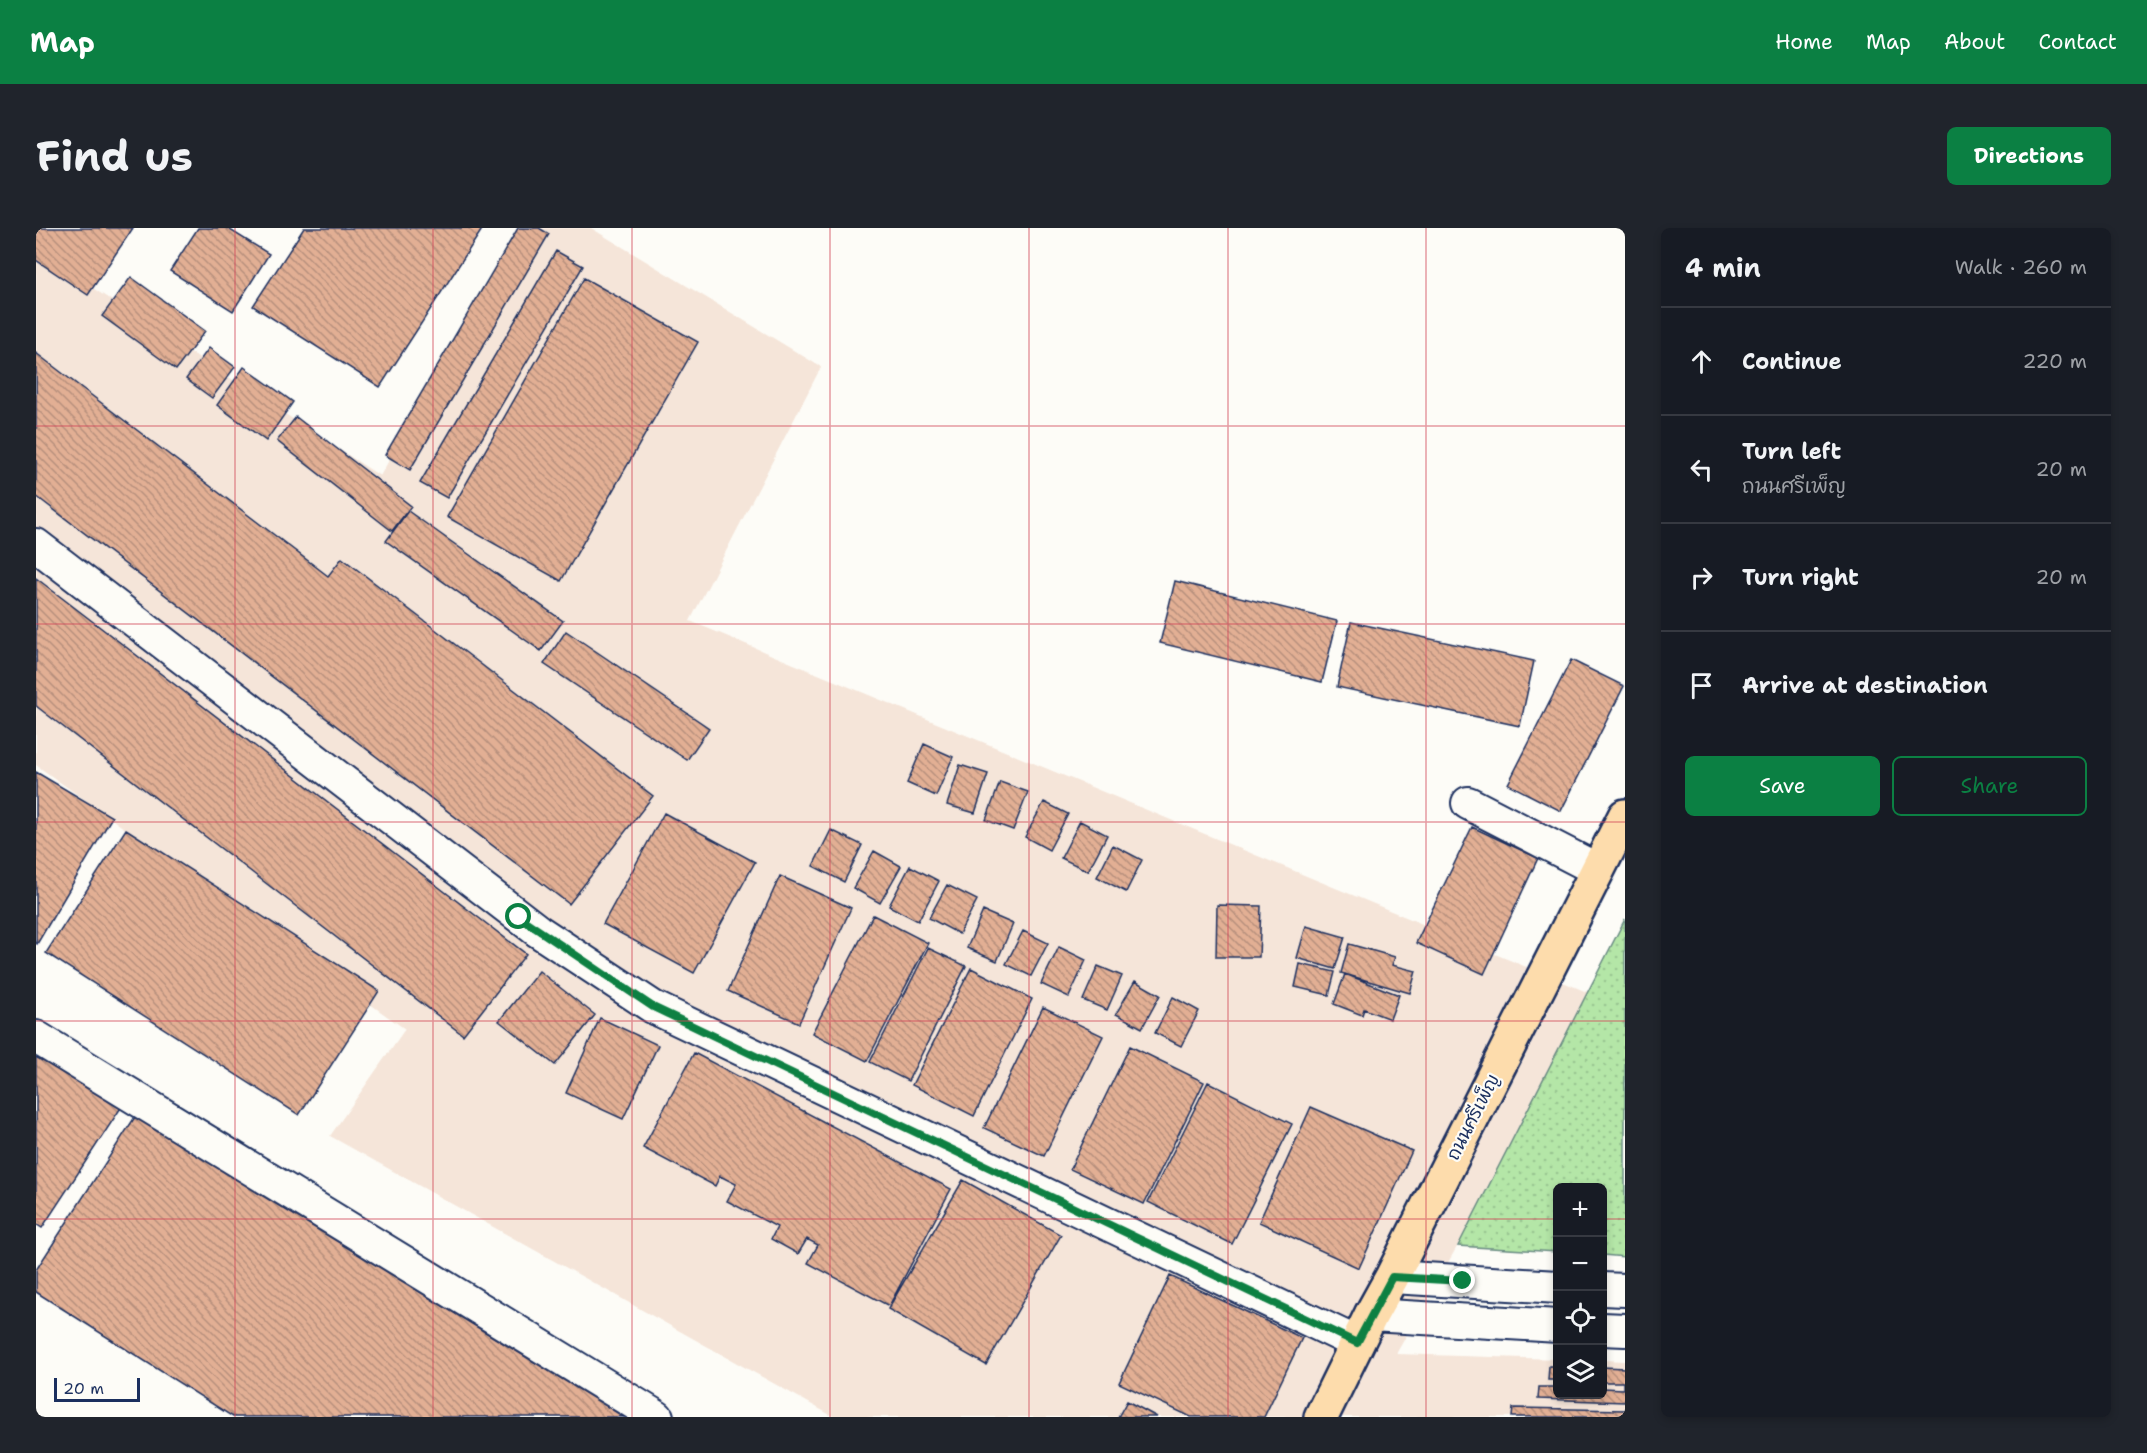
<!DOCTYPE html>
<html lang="en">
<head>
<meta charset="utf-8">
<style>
	:root { --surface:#171b24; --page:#20242c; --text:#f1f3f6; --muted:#9ea1a6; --line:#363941; --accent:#0b8043 }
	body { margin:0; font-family:"Shantell Sans","Playpen Sans Thai",sans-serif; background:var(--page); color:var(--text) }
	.controls { position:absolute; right:18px; bottom:18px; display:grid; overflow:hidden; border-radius:9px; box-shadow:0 3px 9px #0003 }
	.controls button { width:54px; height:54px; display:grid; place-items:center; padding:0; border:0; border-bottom:2px solid var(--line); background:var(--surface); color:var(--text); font:30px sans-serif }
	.scale { position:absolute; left:18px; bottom:15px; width:86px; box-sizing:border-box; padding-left:6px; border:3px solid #1b2f5e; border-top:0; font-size:16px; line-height:21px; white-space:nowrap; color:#1b2f5e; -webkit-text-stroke:4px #fdfcf7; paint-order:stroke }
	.stop { position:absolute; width:18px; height:18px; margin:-14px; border:4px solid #0b8043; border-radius:50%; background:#fff }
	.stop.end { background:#0b8043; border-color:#fff; box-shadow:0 2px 6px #0008 }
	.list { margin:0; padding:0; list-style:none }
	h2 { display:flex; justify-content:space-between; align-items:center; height:78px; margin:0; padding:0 24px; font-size:26px }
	h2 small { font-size:20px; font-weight:400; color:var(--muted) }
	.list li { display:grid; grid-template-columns:39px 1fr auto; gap:18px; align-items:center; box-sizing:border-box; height:108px; padding:0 24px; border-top:2px solid var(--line) }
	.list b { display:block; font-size:22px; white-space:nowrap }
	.list p { margin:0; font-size:20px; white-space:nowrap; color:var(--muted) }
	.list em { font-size:20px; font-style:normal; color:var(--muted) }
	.actions { display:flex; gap:12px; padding:18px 24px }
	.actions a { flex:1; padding:14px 0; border:2px solid var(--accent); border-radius:9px; text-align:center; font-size:21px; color:var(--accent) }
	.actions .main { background:var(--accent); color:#fff }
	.icon { flex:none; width:33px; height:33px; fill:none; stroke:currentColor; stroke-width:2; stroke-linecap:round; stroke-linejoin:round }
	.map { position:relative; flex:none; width:1589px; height:1189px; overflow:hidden; border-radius:9px }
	header { display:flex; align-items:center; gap:36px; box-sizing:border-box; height:84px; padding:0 30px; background:var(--accent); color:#fff }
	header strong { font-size:28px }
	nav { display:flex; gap:33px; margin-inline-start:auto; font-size:21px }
	.intro { display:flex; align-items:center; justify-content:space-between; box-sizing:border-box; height:144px; padding:0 36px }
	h1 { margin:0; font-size:42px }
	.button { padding:15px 27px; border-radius:9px; background:var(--accent); color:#fff; font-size:21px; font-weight:700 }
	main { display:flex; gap:36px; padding:0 36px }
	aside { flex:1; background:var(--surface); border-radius:9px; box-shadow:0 3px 9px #0003 }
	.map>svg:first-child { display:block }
	.built { fill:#f5e5d9 }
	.grass { fill:url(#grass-dots); stroke:#688a82; stroke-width:1.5 }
	.building { fill:url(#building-back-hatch); stroke:#1b2f5e; stroke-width:1.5 }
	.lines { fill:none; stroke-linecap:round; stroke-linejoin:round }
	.minor-casing { stroke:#1b2f5e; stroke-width:36 }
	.major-casing { stroke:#1b2f5e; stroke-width:38 }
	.minor { stroke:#fdfcf7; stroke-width:32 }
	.major { stroke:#fddcac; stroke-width:33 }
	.route { stroke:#0b8043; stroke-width:8 }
	.grid { fill:none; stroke:#d1495b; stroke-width:1.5; stroke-opacity:0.55 }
	.labels { text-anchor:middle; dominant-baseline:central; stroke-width:4.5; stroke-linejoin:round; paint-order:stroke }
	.street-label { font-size:18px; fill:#1b2f5e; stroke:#fdfcf7 }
</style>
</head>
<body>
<header>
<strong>Map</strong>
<nav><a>Home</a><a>Map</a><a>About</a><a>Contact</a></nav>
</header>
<div class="intro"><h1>Find us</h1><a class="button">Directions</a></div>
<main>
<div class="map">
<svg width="1589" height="1189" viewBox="0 0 1589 1189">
	<defs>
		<pattern id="grass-dots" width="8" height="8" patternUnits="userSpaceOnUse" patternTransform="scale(1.5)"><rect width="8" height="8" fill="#b4e6a7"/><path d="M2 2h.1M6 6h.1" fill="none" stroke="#9ac692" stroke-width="1.8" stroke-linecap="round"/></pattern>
		<pattern id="building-back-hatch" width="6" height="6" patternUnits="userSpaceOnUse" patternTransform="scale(1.5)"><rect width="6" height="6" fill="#e2af94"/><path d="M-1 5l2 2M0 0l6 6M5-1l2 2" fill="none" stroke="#b68f7c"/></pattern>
	</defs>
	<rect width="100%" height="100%" fill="#fdfcf7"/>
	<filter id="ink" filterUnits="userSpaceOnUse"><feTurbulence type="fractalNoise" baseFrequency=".0167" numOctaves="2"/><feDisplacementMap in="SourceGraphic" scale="12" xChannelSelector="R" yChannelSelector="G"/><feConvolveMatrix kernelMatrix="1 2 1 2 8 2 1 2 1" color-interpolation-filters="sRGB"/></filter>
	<g filter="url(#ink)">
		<path class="built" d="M487,0H555L785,139L654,393L1563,769L1360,1126L1521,1131L1522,1166H1566L1567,1132L1589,1133V1189H798L294,908L369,801L0,537V23L344,248Z"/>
		<path class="grass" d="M1589,691V1029L1567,1027L1566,960H1522L1521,1024L1422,1018Z"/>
		<path class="building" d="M0,0H97L52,67L0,32Z
			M162,0H191L233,26L197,83L134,43Z
			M268,0H447L344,159L217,78Z
			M482,0H503L513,6L374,242L349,227Z
			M520,23L547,38L411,270L384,255Z
			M95,49L169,103L140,142L66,88Z
			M548,50L662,114L525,353L411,289Z
			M173,120L199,139L176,170L150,151Z
			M0,125L292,348L306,330L617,568L533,676L0,268Z
			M208,139L257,174L230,213L181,177Z
			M260,189L375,278L356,303L241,213Z
			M372,283L527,393L505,423L350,313Z
			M0,350L490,726L427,807L0,478Z
			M1139,353L1301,393L1286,454L1124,415Z
			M1315,394L1498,433L1484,498L1301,459Z
			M530,403L673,500L651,532L508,436Z
			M1535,432L1588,458L1525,583L1472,556Z
			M888,516L917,529L900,568L871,555Z
			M924,537L952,546L939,585L911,577Z
			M0,544L76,589L1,716L0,715Z
			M964,554L992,564L977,602L950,592Z
			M1008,574L1032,586L1013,622L989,609Z
			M628,585L719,634L658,745L567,696Z
			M1044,593L1071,607L1052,643L1025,630Z
			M1436,599L1502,630L1448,746L1380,715Z
			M90,601L343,763L263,887L10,725Z
			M795,602L826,617L808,654L777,638Z
			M1077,617L1106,632L1090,664L1061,649Z
			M838,623L865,638L844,675L817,660Z
			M874,638L903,653L882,693L853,678Z
			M744,648L815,680L763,795L692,763Z
			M911,657L941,672L923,706L893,690Z
			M1181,677L1225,678L1223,729H1180Z
			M947,683L977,696L961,733L931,720Z
			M837,687L892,715L831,833L776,805Z
			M1270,698L1309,709L1299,741L1261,730Z
			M987,703L1012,715L995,748L970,736Z
			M1313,716L1359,729L1356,737L1380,743L1374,765L1305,745Z
			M1023,719L1050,732L1033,769L1005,756Z
			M892,720L930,738L872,853L834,834Z
			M1264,736L1299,744L1293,767L1259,759Z
			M1062,738L1086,748L1071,782L1047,772Z
			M935,740L996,771L938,888L876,857Z
			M503,743L559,787L519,837L463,793Z
			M1309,746L1363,767L1354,791L1328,781L1326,787L1298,776Z
			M1099,753L1124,767L1106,800L1080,786Z
			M1137,769L1163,783L1145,818L1119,805Z
			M1007,779L1067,808L1008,928L948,900Z
			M564,790L622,817L587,891L530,865Z
			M0,810L92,869L6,1000L0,996Z
			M1094,818L1168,854L1108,976L1034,941Z
			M658,825L915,961L853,1078L772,1035L782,1017L771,1011L762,1026L735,1011L741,999L691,973L700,956L684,948L679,958L607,920Z
			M1172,854L1256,896L1196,1016L1112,974Z
			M108,875L600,1189H197L0,1064V1042Z
			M1275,879L1376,923L1323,1040L1223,994Z
			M927,952L1025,1007L950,1137L852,1081Z
			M1134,1048L1266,1110L1228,1189H1155L1083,1155Z
			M1513,1138H1522V1152H1512Z
			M1566,1139L1589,1140V1174L1502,1171L1503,1159H1522V1166H1566V1160L1587,1161V1154H1566Z
			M1091,1173L1121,1189H1082Z
			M1477,1180L1589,1182V1189H1476Z"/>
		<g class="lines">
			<g class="minor-casing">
				<path id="minor" d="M0,317L502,703L617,779L1321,1115
					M1432,575L1562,642
					M0,809L621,1189
					M1356,1049L1522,1059
					M1566,1061L1589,1062
					M1335,1087L1522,1098
					M1566,1101L1589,1102"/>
			</g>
			<g class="major-casing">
				<path id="major" d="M1285,1189L1335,1087L1356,1049L1589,588"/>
			</g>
			<use href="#minor" class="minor"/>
			<use href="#major" class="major"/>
		</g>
	</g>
	<g class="lines" filter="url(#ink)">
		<path class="route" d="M483,689L617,779L1321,1115L1356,1049L1427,1053"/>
	</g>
	<path class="grid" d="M199,0V1189M397,0V1189M596,0V1189M794,0V1189M993,0V1189M1192,0V1189M1390,0V1189M0,198H1589M0,396H1589M0,594H1589M0,793H1589M0,991H1522M1566,991H1589"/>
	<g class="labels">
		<g class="street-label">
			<text transform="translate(1437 889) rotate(-63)">ถนนศรีเพ็ญ</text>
		</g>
	</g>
</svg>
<div class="controls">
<button>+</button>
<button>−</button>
<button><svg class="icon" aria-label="locate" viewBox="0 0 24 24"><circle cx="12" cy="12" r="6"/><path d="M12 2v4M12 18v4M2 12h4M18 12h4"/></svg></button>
<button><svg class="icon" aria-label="layers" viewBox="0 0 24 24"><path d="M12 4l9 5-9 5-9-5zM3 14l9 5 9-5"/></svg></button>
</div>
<div class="scale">20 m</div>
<div class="stop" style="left:483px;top:689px"></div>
<div class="stop end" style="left:1427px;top:1053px"></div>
</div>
<aside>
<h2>4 min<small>Walk · 260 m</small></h2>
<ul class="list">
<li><svg class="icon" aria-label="ahead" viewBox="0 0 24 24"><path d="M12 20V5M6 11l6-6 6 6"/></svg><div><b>Continue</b></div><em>220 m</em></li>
<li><svg class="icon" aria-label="left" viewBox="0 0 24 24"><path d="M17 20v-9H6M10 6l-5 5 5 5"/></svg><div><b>Turn left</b><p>ถนนศรีเพ็ญ</p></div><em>20 m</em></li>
<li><svg class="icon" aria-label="right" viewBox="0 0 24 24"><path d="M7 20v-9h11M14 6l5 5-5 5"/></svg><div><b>Turn right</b></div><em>20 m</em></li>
<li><svg class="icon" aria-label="arrive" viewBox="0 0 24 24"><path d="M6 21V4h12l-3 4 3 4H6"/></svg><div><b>Arrive at destination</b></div></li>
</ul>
<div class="actions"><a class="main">Save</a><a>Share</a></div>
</aside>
</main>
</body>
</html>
